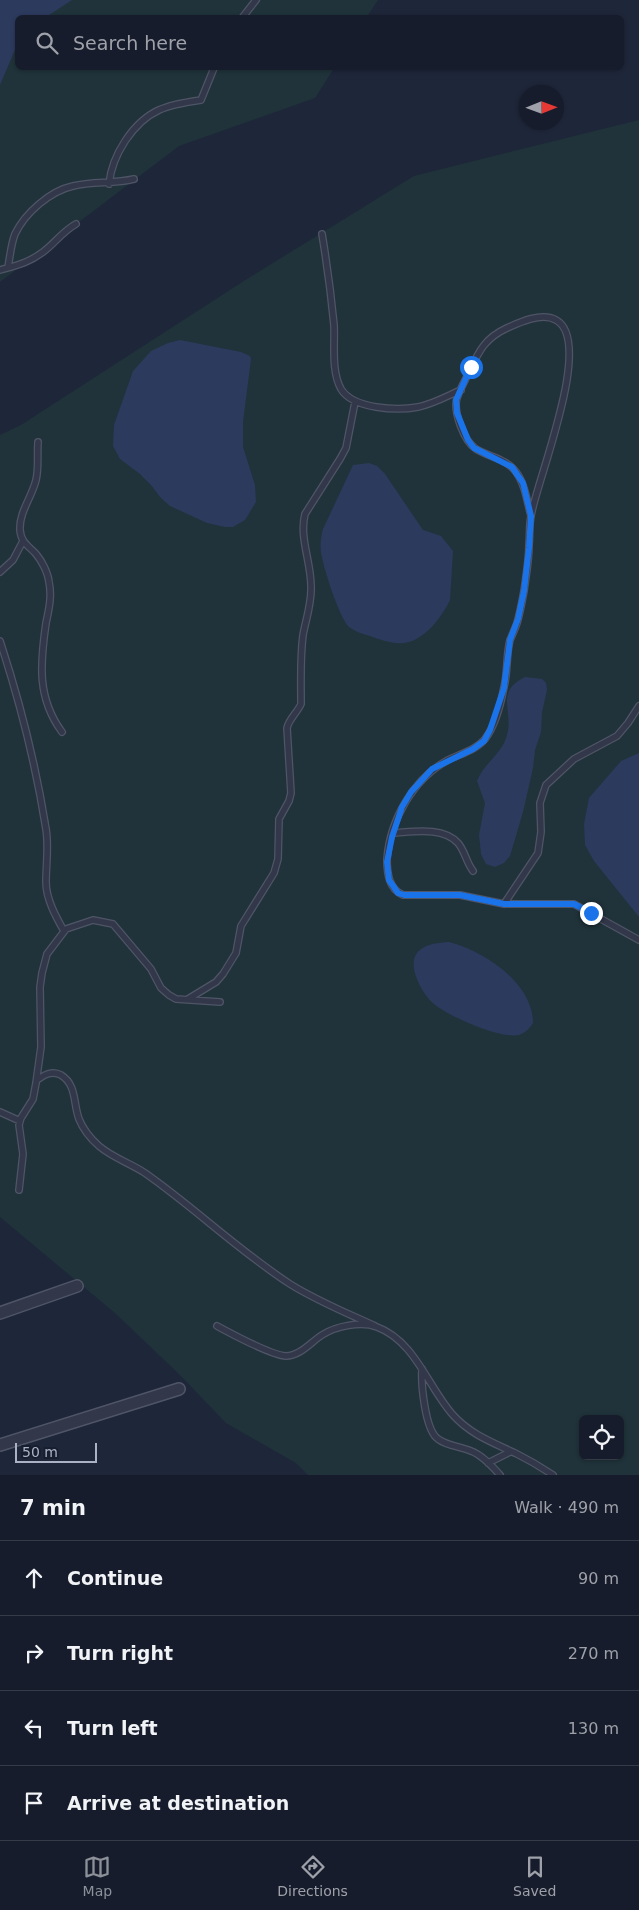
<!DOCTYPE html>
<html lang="en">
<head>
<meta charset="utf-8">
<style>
	:root { --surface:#161c2b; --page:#1f2533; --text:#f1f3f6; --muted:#9ea1a9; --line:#353a47; --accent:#8c9099 }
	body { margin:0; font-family:"DejaVu Sans",sans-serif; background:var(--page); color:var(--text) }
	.controls { position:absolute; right:15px; bottom:15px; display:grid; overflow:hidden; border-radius:8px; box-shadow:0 1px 4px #0004 }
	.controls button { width:45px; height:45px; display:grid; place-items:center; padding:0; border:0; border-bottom:1px solid var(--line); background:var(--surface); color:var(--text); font:25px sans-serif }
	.compass { position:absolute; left:519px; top:85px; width:45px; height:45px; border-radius:50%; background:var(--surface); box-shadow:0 1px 4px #0004; rotate:89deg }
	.scale { position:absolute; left:15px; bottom:12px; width:82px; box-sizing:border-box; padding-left:5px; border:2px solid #abb2c6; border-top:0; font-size:14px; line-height:18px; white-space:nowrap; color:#abb2c6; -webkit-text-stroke:4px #171e2e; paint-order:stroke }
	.stop { position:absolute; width:15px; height:15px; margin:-11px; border:4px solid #1a73e8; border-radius:50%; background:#fff }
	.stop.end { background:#1a73e8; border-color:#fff; box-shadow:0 1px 5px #0008 }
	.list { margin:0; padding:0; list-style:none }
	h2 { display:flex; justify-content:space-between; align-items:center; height:65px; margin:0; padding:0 20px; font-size:21px }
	h2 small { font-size:16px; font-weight:400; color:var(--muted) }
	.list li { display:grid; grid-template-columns:32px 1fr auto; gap:15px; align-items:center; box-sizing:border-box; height:75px; padding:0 20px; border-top:1px solid var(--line) }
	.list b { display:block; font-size:19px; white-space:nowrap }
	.list em { font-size:16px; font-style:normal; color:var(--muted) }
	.icon { flex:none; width:28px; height:28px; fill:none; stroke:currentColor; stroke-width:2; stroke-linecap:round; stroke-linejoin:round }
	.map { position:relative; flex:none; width:639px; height:1475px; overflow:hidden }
	.search { position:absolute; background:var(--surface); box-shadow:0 1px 4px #0004; left:15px; right:15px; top:15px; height:55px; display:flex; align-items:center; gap:12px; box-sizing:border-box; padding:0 18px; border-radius:8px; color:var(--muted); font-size:19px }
	.sheet { height:365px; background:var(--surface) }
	nav { display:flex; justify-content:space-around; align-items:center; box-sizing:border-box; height:70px; border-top:1px solid var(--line); background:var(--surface); font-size:14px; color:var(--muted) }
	nav a { display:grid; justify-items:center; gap:2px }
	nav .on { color:var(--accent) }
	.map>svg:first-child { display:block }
	.green { fill:#20333a; fill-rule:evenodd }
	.water { fill:#2c3a5e }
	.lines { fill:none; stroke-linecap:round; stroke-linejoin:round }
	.lane-casing { stroke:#4f5567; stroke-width:8 }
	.street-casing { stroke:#4f5567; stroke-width:14 }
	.lane { stroke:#323849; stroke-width:5.5 }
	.street { stroke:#323849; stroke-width:11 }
	.route { stroke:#1a73e8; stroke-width:6 }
</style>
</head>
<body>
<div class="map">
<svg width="639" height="1475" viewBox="0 0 639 1475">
	<rect width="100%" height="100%" fill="#1e2639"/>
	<path class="green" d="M0,0H378L366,18H18V68H334L315,98L179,146L0,282Z
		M639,120V1475H308L296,1463L226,1423L180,1375L115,1313L0,1217V435L21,425L247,279L414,176ZM583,1419H620V1456H583Z"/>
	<path class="water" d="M0,0H72L46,17L18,18L17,45L0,85Z
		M180,340L241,352L250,356L251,359L243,422V447L255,485L256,502L245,520L233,527H225L207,523L170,506L160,497L151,485L140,474L120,459L113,446L114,425L133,371L151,351L168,343Z
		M369,463L377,466L385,474L423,530L441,536L453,551L450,600C442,617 424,641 404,643C392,644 381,640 370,636C363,634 356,632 349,627C339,617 323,567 321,552C320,544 321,537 323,529L353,465Z
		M525,677L542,679L546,683L547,690L542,712L541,732L535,750L533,768L523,812L510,856L504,863L495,867L486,864L481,854L479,835L485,803L477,781C484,763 502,754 507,735C514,710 494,692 525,677Z
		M639,753V917L594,861L585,845L584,824L589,798L621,761Z
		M449,942C484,951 533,983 533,1023C530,1028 525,1033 519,1035C500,1039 448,1016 434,1004C422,994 404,962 420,950C428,943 439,943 449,942Z"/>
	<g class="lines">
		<g class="lane-casing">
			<path id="lane" d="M242,18L256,0
				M109,184C112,155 133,122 159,110C172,104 187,102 201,100L214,68
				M322,234C327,264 331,294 334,325C335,344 331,371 341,389C353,409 397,411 418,407C433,404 447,396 461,390
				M8,267C10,257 11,244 15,234C25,213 50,191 73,186C93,181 114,184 134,179
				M0,270C18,265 28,263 43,252C55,243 63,231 76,224
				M38,442C37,454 39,468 36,480C32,497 19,512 20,530C21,543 29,546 36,554C42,561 48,573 49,582C52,596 49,609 46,623C40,664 37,698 62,732
				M531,516C527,501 525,484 516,472C507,459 489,457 476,449C464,441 453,412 457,398C460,389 465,381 469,372C479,351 485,338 507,328C520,322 542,312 556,320C595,341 536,482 531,516C529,526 530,535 529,545C529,560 526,576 524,591C522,602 520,613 517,623C515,629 512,635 510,640C506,655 508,672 504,687C501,703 495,726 485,739C476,750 460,754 448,760C413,779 390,820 387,859C387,874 389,889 403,895H460L504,904H574L639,940
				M0,572L13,560L23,541
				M0,641C20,702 36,766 46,829C49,847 46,864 46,882C46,899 56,917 64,931
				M393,833C412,832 443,826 458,843C465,851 466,862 473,871
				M504,904L538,853L541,832L540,803L546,785L574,759L617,736L628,723L639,706
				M188,999L216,982L223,974L236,953L241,926L274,873L278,859L279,819L289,801L291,793L287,728C289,719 297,713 301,704C301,681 300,658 303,635C306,619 312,602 311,586C311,562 299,537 305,514L340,459L346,448L355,402
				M37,1080C44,1075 52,1070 61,1075C77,1085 73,1103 79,1119C83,1129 91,1139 99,1146C113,1158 130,1163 145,1173C195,1208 239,1251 290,1284C317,1301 347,1313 375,1326
				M0,1112L20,1121
				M19,1190L23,1154L19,1125L21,1118L33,1099L36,1083L41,1047L40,987L42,973L47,954L66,929L93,920L113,924L151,969L161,988L169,995L176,999L220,1002
				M217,1326C232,1334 270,1355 286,1356C300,1356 311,1342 322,1335C336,1326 361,1321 377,1327C415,1341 428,1387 453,1415C471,1435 494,1443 517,1454C529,1460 541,1467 553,1475
				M422,1369C421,1384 425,1430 438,1439C447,1446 460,1446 471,1451C482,1455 492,1466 500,1475
				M488,1463L510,1452"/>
		</g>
		<g class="street-casing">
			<path id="street" d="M0,1313L77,1286
				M0,1445L179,1389"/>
		</g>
		<use href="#lane" class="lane"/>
		<use href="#street" class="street"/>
	</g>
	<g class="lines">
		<path class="route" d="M471,367L456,400L457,413L468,440L474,448L512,467L523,483L531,516L529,548L524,591L518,619L510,640L504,688L490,730L484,741L473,749L432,769L411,792L402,807L392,837L387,862L389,880L398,893L404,895H460L504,904H574L591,913"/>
	</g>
</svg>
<div class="controls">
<button><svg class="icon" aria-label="locate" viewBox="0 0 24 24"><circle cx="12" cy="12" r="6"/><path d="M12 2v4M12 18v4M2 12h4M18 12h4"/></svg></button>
</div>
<svg class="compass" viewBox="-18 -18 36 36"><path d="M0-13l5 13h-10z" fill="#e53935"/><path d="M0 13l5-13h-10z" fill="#9ea1a9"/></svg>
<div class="scale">50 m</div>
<div class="stop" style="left:471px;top:367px"></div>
<div class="stop end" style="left:591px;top:913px"></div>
<div class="search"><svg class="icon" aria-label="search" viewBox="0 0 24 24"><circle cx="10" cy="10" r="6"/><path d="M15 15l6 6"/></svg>Search here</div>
</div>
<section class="sheet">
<h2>7 min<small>Walk · 490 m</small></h2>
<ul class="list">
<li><svg class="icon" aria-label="ahead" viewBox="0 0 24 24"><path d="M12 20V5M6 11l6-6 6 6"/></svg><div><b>Continue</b></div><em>90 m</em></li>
<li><svg class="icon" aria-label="right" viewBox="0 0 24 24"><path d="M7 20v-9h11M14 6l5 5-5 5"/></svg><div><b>Turn right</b></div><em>270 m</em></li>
<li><svg class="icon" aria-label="left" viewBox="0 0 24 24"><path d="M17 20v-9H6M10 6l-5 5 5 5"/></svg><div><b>Turn left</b></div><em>130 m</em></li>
<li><svg class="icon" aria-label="arrive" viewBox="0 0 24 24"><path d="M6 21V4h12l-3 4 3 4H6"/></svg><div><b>Arrive at destination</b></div></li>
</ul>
</section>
<nav>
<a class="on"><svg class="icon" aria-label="map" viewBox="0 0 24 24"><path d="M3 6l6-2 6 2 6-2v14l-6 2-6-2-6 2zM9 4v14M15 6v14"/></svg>Map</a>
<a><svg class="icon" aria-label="directions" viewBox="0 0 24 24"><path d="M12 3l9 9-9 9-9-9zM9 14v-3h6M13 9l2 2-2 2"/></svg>Directions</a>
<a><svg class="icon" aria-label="saved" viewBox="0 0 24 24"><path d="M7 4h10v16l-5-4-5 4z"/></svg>Saved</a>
</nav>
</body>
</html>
